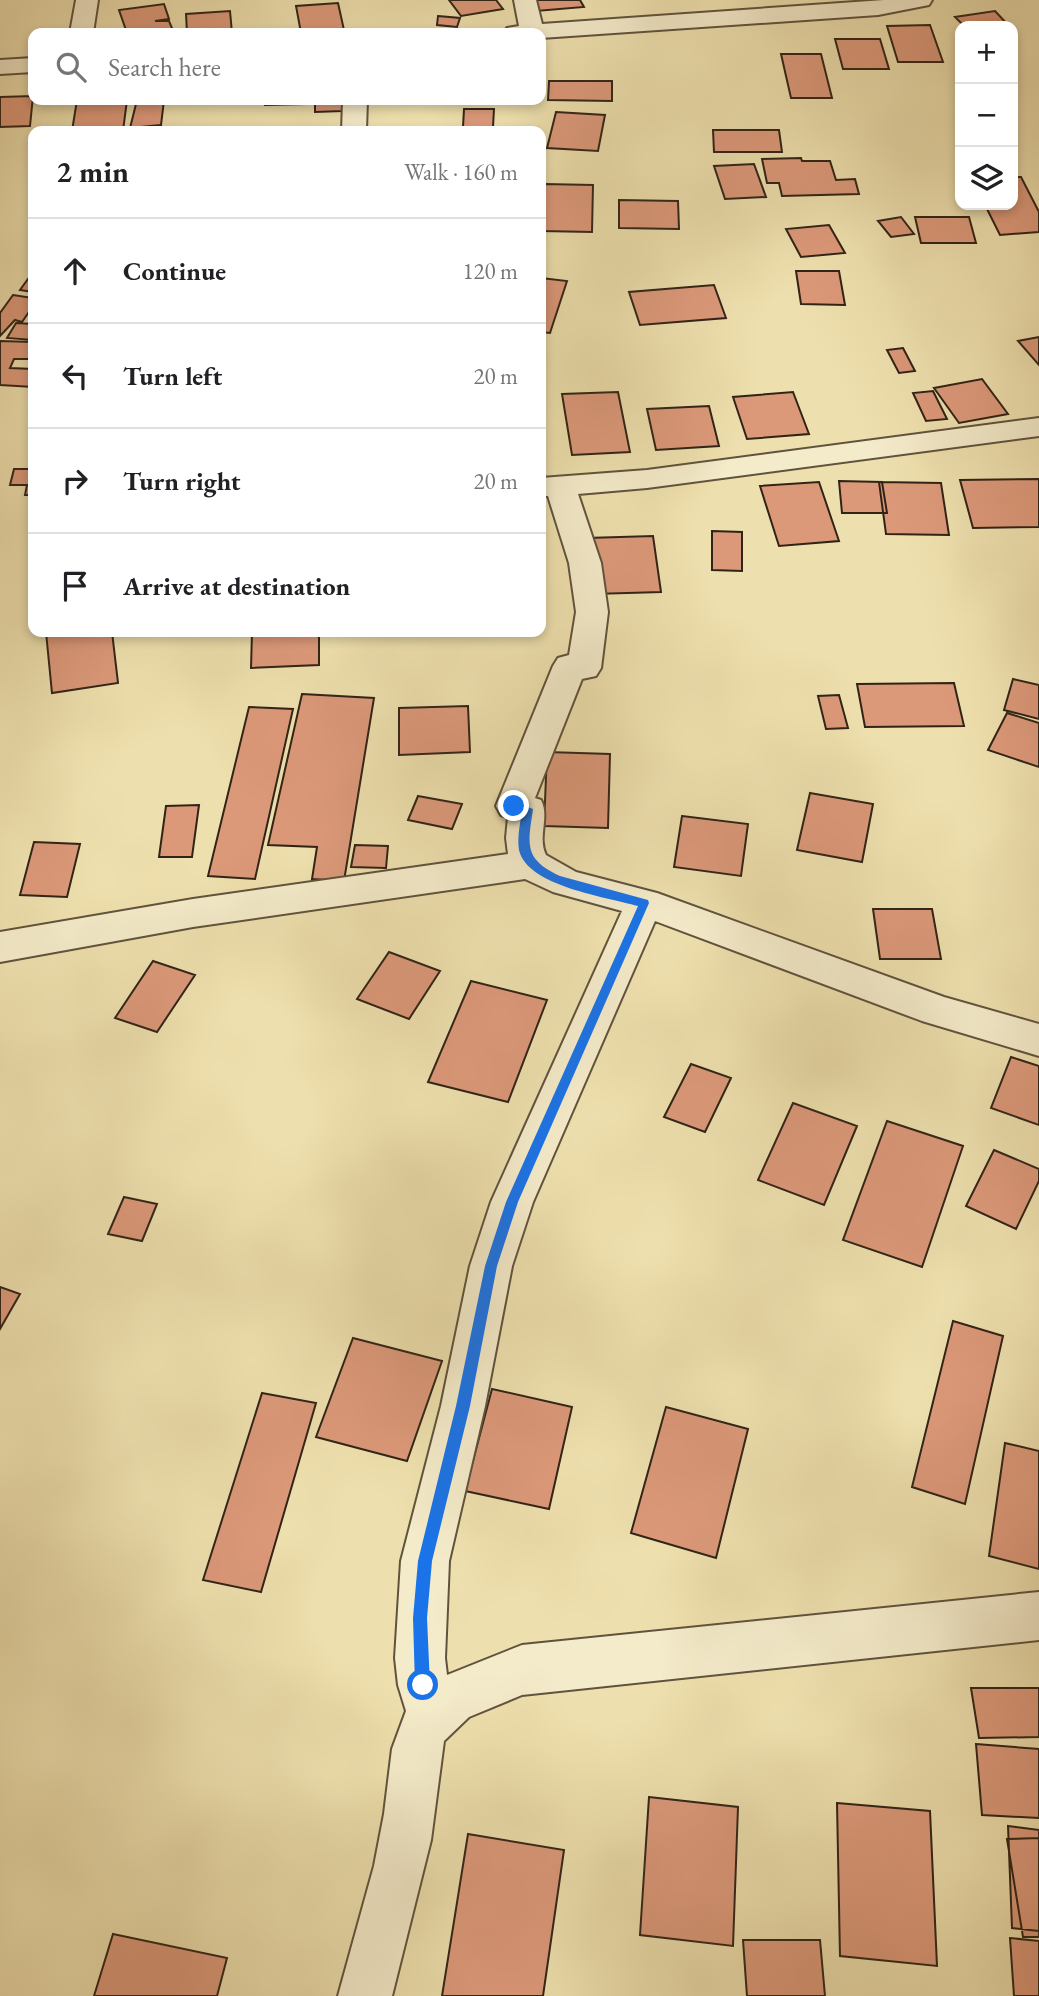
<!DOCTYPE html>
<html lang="en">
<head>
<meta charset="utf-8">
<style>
	:root { --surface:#fff; --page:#f2f2f2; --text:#202124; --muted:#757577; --line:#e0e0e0 }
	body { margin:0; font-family:"EB Garamond",serif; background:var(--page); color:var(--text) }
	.controls { position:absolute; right:21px; top:21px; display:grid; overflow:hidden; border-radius:14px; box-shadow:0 4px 10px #0003 }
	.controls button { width:63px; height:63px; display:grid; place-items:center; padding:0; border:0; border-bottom:2px solid var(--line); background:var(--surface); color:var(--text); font:35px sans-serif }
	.stop { position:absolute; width:21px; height:21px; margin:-16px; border:5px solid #1a73e8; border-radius:50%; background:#fff }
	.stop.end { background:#1a73e8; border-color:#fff; box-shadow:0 2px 7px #0008 }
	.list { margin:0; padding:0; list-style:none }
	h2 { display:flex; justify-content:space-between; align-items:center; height:91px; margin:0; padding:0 28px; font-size:30px }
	h2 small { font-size:23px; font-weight:400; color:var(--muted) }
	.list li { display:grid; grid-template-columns:46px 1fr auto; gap:21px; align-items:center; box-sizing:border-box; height:105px; padding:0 28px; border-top:2px solid var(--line) }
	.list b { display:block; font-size:26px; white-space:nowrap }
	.list em { font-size:23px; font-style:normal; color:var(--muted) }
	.icon { flex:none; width:38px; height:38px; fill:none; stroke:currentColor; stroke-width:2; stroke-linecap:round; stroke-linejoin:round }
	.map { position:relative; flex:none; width:1039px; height:1996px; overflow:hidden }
	.search { position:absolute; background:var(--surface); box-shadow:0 4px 10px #0003; left:28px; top:28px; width:518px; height:77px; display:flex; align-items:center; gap:18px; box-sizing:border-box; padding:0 24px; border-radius:14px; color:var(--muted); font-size:26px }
	.panel { position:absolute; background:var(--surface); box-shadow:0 4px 10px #0003; left:28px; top:126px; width:518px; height:511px; border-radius:14px }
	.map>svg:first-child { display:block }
	.building { fill:#dc997a; stroke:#302417; stroke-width:2 }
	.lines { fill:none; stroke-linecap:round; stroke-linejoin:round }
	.minor-casing { stroke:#60533d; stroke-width:4 }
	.minor { fill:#f4ebca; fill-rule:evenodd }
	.route { fill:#1a73e8 }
</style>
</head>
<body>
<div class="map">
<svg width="1039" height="1996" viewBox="0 0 1039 1996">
	<rect width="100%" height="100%" fill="#eee0ae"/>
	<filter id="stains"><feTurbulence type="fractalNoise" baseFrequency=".00286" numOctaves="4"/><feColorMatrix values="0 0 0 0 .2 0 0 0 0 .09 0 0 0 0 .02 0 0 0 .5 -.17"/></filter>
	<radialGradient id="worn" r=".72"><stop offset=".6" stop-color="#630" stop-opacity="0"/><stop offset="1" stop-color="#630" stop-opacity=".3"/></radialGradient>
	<path class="building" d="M449,0H496L503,9L461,16Z
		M531,0H580L584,7L536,11Z
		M338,3L344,30L301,33L296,6Z
		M164,4L169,19L155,21H169L174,33H127L119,10Z
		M230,11L232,33H187L186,14Z
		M995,11L1009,26H964L955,17Z
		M438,16L460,18L457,27L437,25Z
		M930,25L943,62H898L887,26Z
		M835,39H880L889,69H843Z
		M781,54H821L832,98H791Z
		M549,81H612V101L548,100Z
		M33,96L30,126L0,127V97Z
		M77,100H127L123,131H72Z
		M137,100H164L161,125L130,128Z
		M265,100H307V104L265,105Z
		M315,100H342V111L315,112Z
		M405,100H452V103L405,102Z
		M464,109H494L493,127H463Z
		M556,112L605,115L598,151L547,148Z
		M713,130H779L782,152H714Z
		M801,158L802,161H830L836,180L855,179L859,194L782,196L779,183H767L762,159Z
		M754,164L766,197L725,199L714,166Z
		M1013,177H1021L1039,212V232L1000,235L985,205H1013Z
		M544,184L593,185L592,232L541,231Z
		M619,200L678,201L679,229L619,228Z
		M901,217L914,234L891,237L878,221Z
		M915,217H969L976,243H921Z
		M829,225L845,253L801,257L786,229Z
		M796,271H839L845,305L801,304Z
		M33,272V292L20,290Z
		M541,278L567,281L550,333L541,332Z
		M714,285L726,318L640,325L629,292Z
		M13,295L33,298V306L22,322L15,320L0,336V313Z
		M16,323L33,324V340L7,338Z
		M1039,337V365L1018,341Z
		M0,341L33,342V359H14L10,368L33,369V387L0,385Z
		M903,348L915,371L899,373L887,350Z
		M982,379L1008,414L959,423L934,388Z
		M933,391L947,419L926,421L913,393Z
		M618,392L630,452L572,455L562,394Z
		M793,392L809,434L747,439L733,397Z
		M709,406L719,446L656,450L647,409Z
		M33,453V495H25L27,485H10L14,469H29Z
		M1039,479V527L973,528L960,480Z
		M839,481L882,482L887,513H842Z
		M819,482L839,541L779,546L760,486Z
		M879,482L941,483L949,535L886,534Z
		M712,531L742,532V571L712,570Z
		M653,536L661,592L593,594L587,538Z
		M46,632H112L118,683L52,693Z
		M252,632H319V665L251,668Z
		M1013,679L1039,685V719L1004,710Z
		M954,683L964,726L865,727L857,684Z
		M302,694L374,698L344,881L312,879L317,847L268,845Z
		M839,695L848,728L826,729L818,696Z
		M468,706L470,752L399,755V708Z
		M249,707L293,709L255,879L208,876Z
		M1007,713L1039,723V767L988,750Z
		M547,752L610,754L608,828L544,826Z
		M810,793L873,804L862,862L797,850Z
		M418,796L462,804L452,829L408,820Z
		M199,805L192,857H159L166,806Z
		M682,816L748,824L741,876L674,867Z
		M34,842L80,844L67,897L20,895Z
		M355,845L388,846L386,868L351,867Z
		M873,909H932L941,959H880Z
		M389,952L440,971L409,1019L357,999Z
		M153,961L195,975L157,1032L115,1018Z
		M471,981L547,1000L508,1102L428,1082Z
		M1011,1057L1039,1066V1125L991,1108Z
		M691,1064L731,1078L705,1132L664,1117Z
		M793,1103L857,1126L824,1205L758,1180Z
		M887,1121L963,1146L922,1267L843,1240Z
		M994,1150L1039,1169V1181L1016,1229L966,1206Z
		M124,1197L157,1204L142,1241L108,1234Z
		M0,1287L20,1294L0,1329Z
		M953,1321L1003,1336L965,1504L912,1487Z
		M353,1338L442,1361L407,1461L316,1437Z
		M492,1389L572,1407L549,1509L465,1491Z
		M262,1393L316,1403L261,1592L203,1580Z
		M666,1407L748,1429L716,1558L631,1533Z
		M1005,1443L1039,1451V1569L989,1556Z
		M971,1688H1039V1737L979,1738Z
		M976,1744L1039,1749V1818L982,1815Z
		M649,1797L738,1807L733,1946L640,1935Z
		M837,1803L930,1811L937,1966L840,1956Z
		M1008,1826L1039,1830V1931L1012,1928Z
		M468,1834L564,1850L543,1996H442Z
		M1039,1838V1937H1023L1007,1839Z
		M113,1934L227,1958L217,1996H94Z
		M1010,1938L1039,1941V1996H1014Z
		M743,1940H820L825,1996H747Z"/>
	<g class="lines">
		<g class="minor-casing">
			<path id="minor" d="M76,0H98L93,33H70Z
				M514,0H536L542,24L884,0H932L929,5L878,15L541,38V33H504L507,28L519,26Z
				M33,58V72L0,74V60Z
				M343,100H367L366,131H342Z
				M1039,418V436L647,488L578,494L601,563L608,612L601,668L596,676L582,679L535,798L541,800C550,817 537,837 546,855L576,872L657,893L944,997L1039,1024V1056L922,1021L655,921L533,1202L512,1266L485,1406L449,1561L445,1658L447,1675L522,1645L1039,1592V1640L522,1695L469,1717L444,1741L431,1840L392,1996H338L374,1866L384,1814L392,1749L406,1711L398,1685L395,1658L401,1561L441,1406L470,1266L491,1202L622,911L553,892L525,879L193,927L0,962V932L193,899L508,854L506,838L508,817L501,815L496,806L553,666L558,658L569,655L576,612L569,563L548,496H541V478L647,470Z"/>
		</g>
		<use href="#minor" class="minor"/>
	</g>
	<path class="route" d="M514,802L533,809C528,844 523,859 560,876L648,900L649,903L518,1202L497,1266L470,1406L432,1561L427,1618L430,1685L428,1690L423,1692L418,1690L415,1685L413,1618L418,1561L456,1406L485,1266L506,1202L638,906C606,897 527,886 519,850C517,837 520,824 522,812L510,809V804Z"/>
	<rect width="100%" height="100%" filter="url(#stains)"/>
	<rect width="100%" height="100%" fill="url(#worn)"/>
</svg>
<div class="controls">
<button>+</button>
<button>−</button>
<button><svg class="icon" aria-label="layers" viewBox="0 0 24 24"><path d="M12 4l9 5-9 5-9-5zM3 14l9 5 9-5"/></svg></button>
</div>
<div class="stop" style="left:423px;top:1685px"></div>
<div class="stop end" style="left:514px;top:806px"></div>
<div class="search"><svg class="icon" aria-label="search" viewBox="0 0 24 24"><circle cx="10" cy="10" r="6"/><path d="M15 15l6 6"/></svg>Search here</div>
<section class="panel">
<h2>2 min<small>Walk · 160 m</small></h2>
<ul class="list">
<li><svg class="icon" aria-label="ahead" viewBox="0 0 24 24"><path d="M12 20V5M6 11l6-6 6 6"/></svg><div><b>Continue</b></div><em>120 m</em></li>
<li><svg class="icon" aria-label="left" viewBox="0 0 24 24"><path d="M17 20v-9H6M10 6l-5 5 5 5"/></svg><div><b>Turn left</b></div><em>20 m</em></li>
<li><svg class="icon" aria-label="right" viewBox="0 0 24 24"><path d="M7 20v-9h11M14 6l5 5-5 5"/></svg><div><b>Turn right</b></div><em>20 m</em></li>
<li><svg class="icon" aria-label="arrive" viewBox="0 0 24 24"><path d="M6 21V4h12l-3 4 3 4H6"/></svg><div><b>Arrive at destination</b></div></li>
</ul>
</section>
</div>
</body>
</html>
